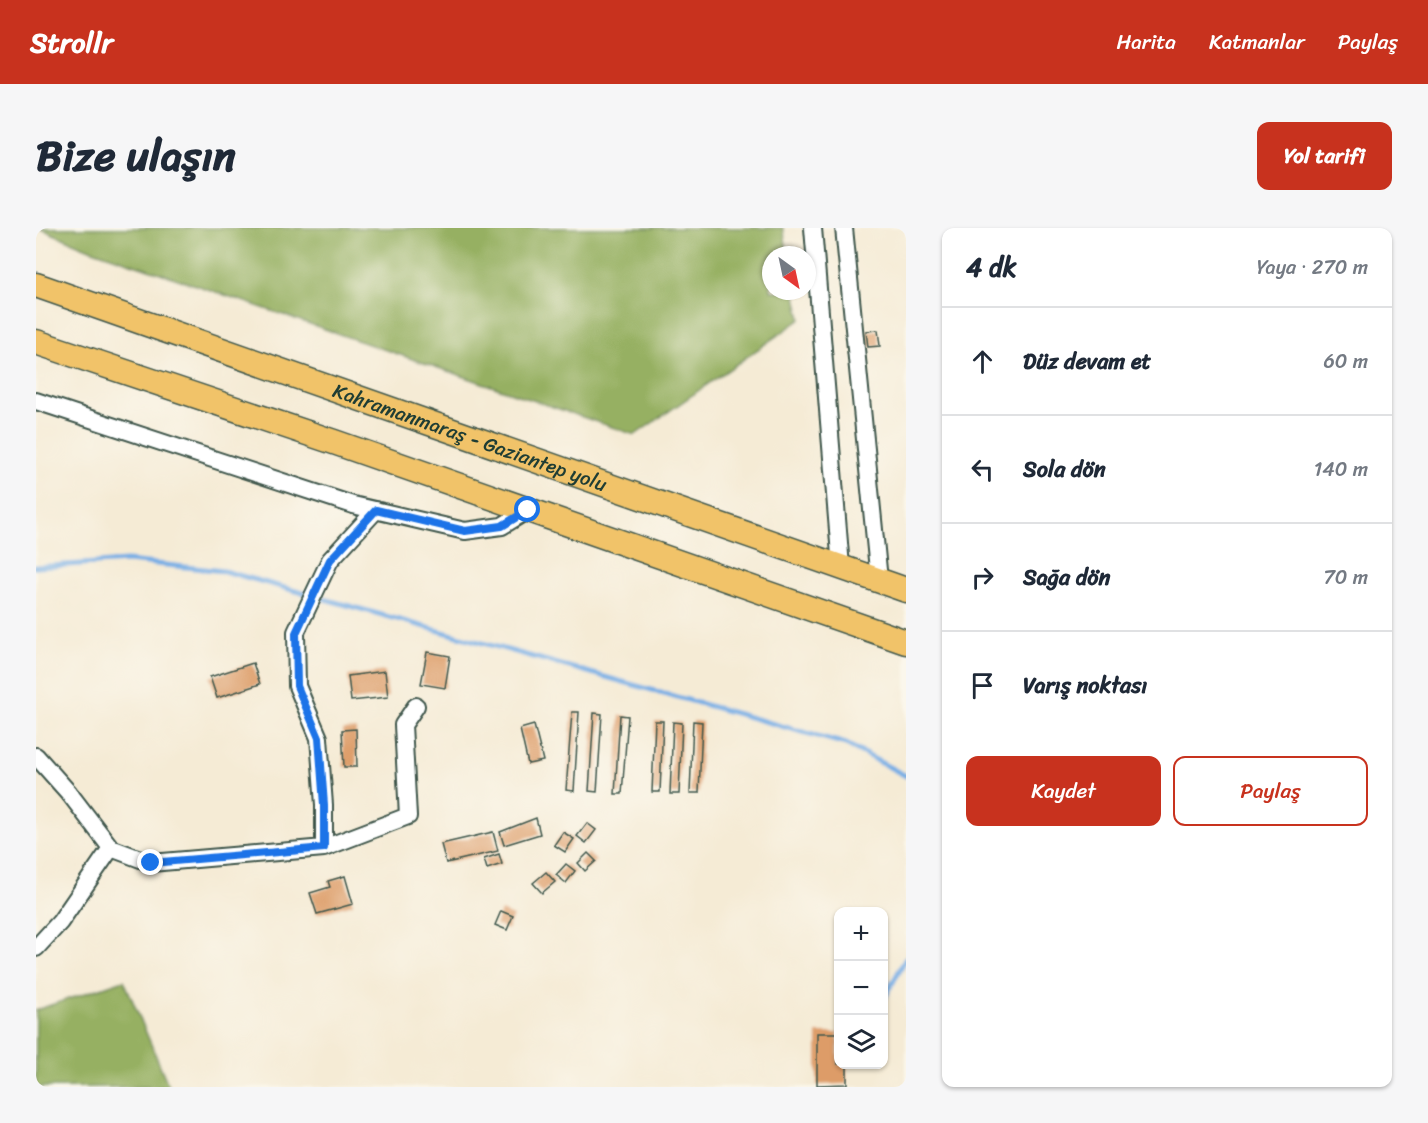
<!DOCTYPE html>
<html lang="tr">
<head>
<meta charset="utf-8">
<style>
	:root { --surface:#fff; --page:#f6f6f7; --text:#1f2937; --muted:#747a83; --line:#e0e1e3; --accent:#c8321e }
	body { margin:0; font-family:Sriracha,sans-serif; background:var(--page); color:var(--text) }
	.controls { position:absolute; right:18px; bottom:18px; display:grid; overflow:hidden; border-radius:12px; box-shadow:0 2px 4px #0004 }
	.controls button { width:54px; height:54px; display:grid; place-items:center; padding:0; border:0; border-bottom:2px solid var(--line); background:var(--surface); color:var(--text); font:30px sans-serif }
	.compass { position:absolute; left:726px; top:18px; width:54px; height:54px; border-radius:50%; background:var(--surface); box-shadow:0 2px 4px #0004; rotate:147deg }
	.stop { position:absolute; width:18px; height:18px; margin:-14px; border:4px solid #1a73e8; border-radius:50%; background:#fff }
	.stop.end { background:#1a73e8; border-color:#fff; box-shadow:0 2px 6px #0008 }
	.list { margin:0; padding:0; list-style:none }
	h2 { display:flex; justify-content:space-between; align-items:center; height:78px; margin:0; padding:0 24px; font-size:26px }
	h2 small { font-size:20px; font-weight:400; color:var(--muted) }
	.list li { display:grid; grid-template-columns:39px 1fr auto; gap:18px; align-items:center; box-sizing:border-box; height:108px; padding:0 24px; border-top:2px solid var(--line) }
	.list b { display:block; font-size:22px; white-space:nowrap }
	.list em { font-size:20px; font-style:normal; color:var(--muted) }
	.actions { display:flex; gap:12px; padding:18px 24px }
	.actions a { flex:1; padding:14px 0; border:2px solid var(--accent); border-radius:12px; text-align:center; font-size:21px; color:var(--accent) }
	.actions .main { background:var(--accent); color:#fff }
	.icon { flex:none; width:33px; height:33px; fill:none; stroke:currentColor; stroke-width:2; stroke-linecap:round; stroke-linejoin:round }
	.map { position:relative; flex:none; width:870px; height:859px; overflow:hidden; border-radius:12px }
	header { display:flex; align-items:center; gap:36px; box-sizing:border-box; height:84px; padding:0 30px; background:var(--accent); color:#fff }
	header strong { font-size:28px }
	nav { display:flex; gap:33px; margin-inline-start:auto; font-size:21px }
	.intro { display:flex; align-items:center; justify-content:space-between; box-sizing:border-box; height:144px; padding:0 36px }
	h1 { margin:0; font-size:42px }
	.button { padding:15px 27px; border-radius:12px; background:var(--accent); color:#fff; font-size:21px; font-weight:700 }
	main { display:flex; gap:36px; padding:0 36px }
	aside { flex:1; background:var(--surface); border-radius:12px; box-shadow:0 2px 4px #0004 }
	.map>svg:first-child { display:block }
	.forest { fill:#96b062; stroke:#5a764b; stroke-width:1.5 }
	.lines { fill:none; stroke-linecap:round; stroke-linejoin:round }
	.stream { stroke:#76ade5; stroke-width:5 }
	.building { fill:#dd9c68 }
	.minor-casing { stroke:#3f574c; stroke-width:20 }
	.highway-casing { stroke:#3f574c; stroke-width:27 }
	.minor { stroke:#fff; stroke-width:16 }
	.highway { stroke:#f1c369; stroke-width:24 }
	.route { stroke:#1a73e8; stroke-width:8 }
	.labels { text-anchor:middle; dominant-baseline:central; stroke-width:4.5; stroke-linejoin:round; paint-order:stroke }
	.street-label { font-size:20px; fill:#1f3d34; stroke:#fbf7ec }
</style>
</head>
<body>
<header>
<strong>Strollr</strong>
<nav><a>Harita</a><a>Katmanlar</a><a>Paylaş</a></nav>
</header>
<div class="intro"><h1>Bize ulaşın</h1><a class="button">Yol tarifi</a></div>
<main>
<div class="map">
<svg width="870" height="859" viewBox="0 0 870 859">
	<rect width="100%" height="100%" fill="#fbf7ec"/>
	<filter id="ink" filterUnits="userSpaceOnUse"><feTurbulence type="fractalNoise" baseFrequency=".0167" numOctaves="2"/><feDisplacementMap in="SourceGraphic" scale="12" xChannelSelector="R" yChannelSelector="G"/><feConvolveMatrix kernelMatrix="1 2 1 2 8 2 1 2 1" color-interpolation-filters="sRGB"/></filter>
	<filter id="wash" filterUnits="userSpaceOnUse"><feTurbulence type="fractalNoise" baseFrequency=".008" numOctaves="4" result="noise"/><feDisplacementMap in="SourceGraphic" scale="24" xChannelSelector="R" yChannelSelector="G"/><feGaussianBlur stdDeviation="1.35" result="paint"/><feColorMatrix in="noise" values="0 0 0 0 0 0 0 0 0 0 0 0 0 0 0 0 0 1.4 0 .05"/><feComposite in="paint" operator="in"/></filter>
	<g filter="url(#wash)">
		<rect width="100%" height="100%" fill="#f5ebd5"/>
		<path class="forest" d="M3,0H747L752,27H735V63H759L765,91L599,207L54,21Z
			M88,752L133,859H0V782Z"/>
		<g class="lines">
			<path class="stream" d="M0,339L91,333L188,343L810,516L870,548
				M848,771L870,730"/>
		</g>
		<g id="blocks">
			<path class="building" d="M842,102L844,118L832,119L830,103Z
				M391,424L414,428L409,460L385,456Z
				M217,435L224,456L181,470L174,449Z
				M349,443L352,469L315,473L312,448Z
				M536,484H543L538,563L530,562Z
				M558,485L566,486L561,564L553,563Z
				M584,487L592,488L586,566H579Z
				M619,493H627L624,564H616Z
				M657,493L666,494L663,565H654Z
				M637,494L646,495L643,566H634Z
				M498,497L507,533L492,536L484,501Z
				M320,501L321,539H308L306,502Z
				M500,590L504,606L468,617L464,604Z
				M551,595L560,602L550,615L541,608Z
				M457,604L462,623L410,635L405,616Z
				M527,604L538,611L529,624L518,617Z
				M552,625L560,633L549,643L542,635Z
				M463,626L466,636L451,641L448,631Z
				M530,636L539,643L530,655L520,647Z
				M510,644L519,654L506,665L497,655Z
				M309,648L317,676L281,686L274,665L294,659L292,653Z
				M465,683L477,688L471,702L459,697Z
				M781,805H802V836H811V856L781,857Z"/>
		</g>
	</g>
	<g filter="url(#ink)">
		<use href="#blocks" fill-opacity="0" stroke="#3f574c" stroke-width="1.5"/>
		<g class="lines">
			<g class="minor-casing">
				<path id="minor" d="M777,0L805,339
					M808,0L843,352
					M0,173L317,277L429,303L466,298L492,282
					M0,528L33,565L75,620L115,635L288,620V577L283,510L261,458L260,404L294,332L340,282
					M288,620L372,588L367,497L380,478
					M0,720L24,694L75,620"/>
			</g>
			<g class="highway-casing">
				<g id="highway">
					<path id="s1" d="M0,57L870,362"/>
					<path d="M0,114L298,214L870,414"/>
				</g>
			</g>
			<use href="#minor" class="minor"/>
			<use href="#highway" class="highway"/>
		</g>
	</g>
	<g class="lines" filter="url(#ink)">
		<path class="route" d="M115,635L288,620V577L283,510L261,458L260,405L294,332L340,282L429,303L466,298L492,282"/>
	</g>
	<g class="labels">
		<g class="street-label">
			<text stroke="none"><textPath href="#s1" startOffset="460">Kahramanmaraş - Gaziantep yolu</textPath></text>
		</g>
	</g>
</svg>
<div class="controls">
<button>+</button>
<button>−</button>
<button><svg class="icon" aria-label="layers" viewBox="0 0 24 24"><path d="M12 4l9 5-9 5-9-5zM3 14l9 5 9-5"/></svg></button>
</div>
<svg class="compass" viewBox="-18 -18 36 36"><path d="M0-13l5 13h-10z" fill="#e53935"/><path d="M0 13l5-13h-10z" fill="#747a83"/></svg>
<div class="stop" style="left:492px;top:282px"></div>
<div class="stop end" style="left:115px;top:635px"></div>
</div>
<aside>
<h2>4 dk<small>Yaya · 270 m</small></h2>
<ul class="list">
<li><svg class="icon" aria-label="ahead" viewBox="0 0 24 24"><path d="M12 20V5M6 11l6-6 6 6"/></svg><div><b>Düz devam et</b></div><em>60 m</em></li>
<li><svg class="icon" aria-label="left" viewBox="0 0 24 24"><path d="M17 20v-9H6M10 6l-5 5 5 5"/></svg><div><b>Sola dön</b></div><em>140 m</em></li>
<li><svg class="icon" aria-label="right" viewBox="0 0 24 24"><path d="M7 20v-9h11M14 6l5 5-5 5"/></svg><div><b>Sağa dön</b></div><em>70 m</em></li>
<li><svg class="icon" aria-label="arrive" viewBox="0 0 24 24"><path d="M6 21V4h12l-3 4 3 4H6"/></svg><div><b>Varış noktası</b></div></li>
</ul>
<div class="actions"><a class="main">Kaydet</a><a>Paylaş</a></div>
</aside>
</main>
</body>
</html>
